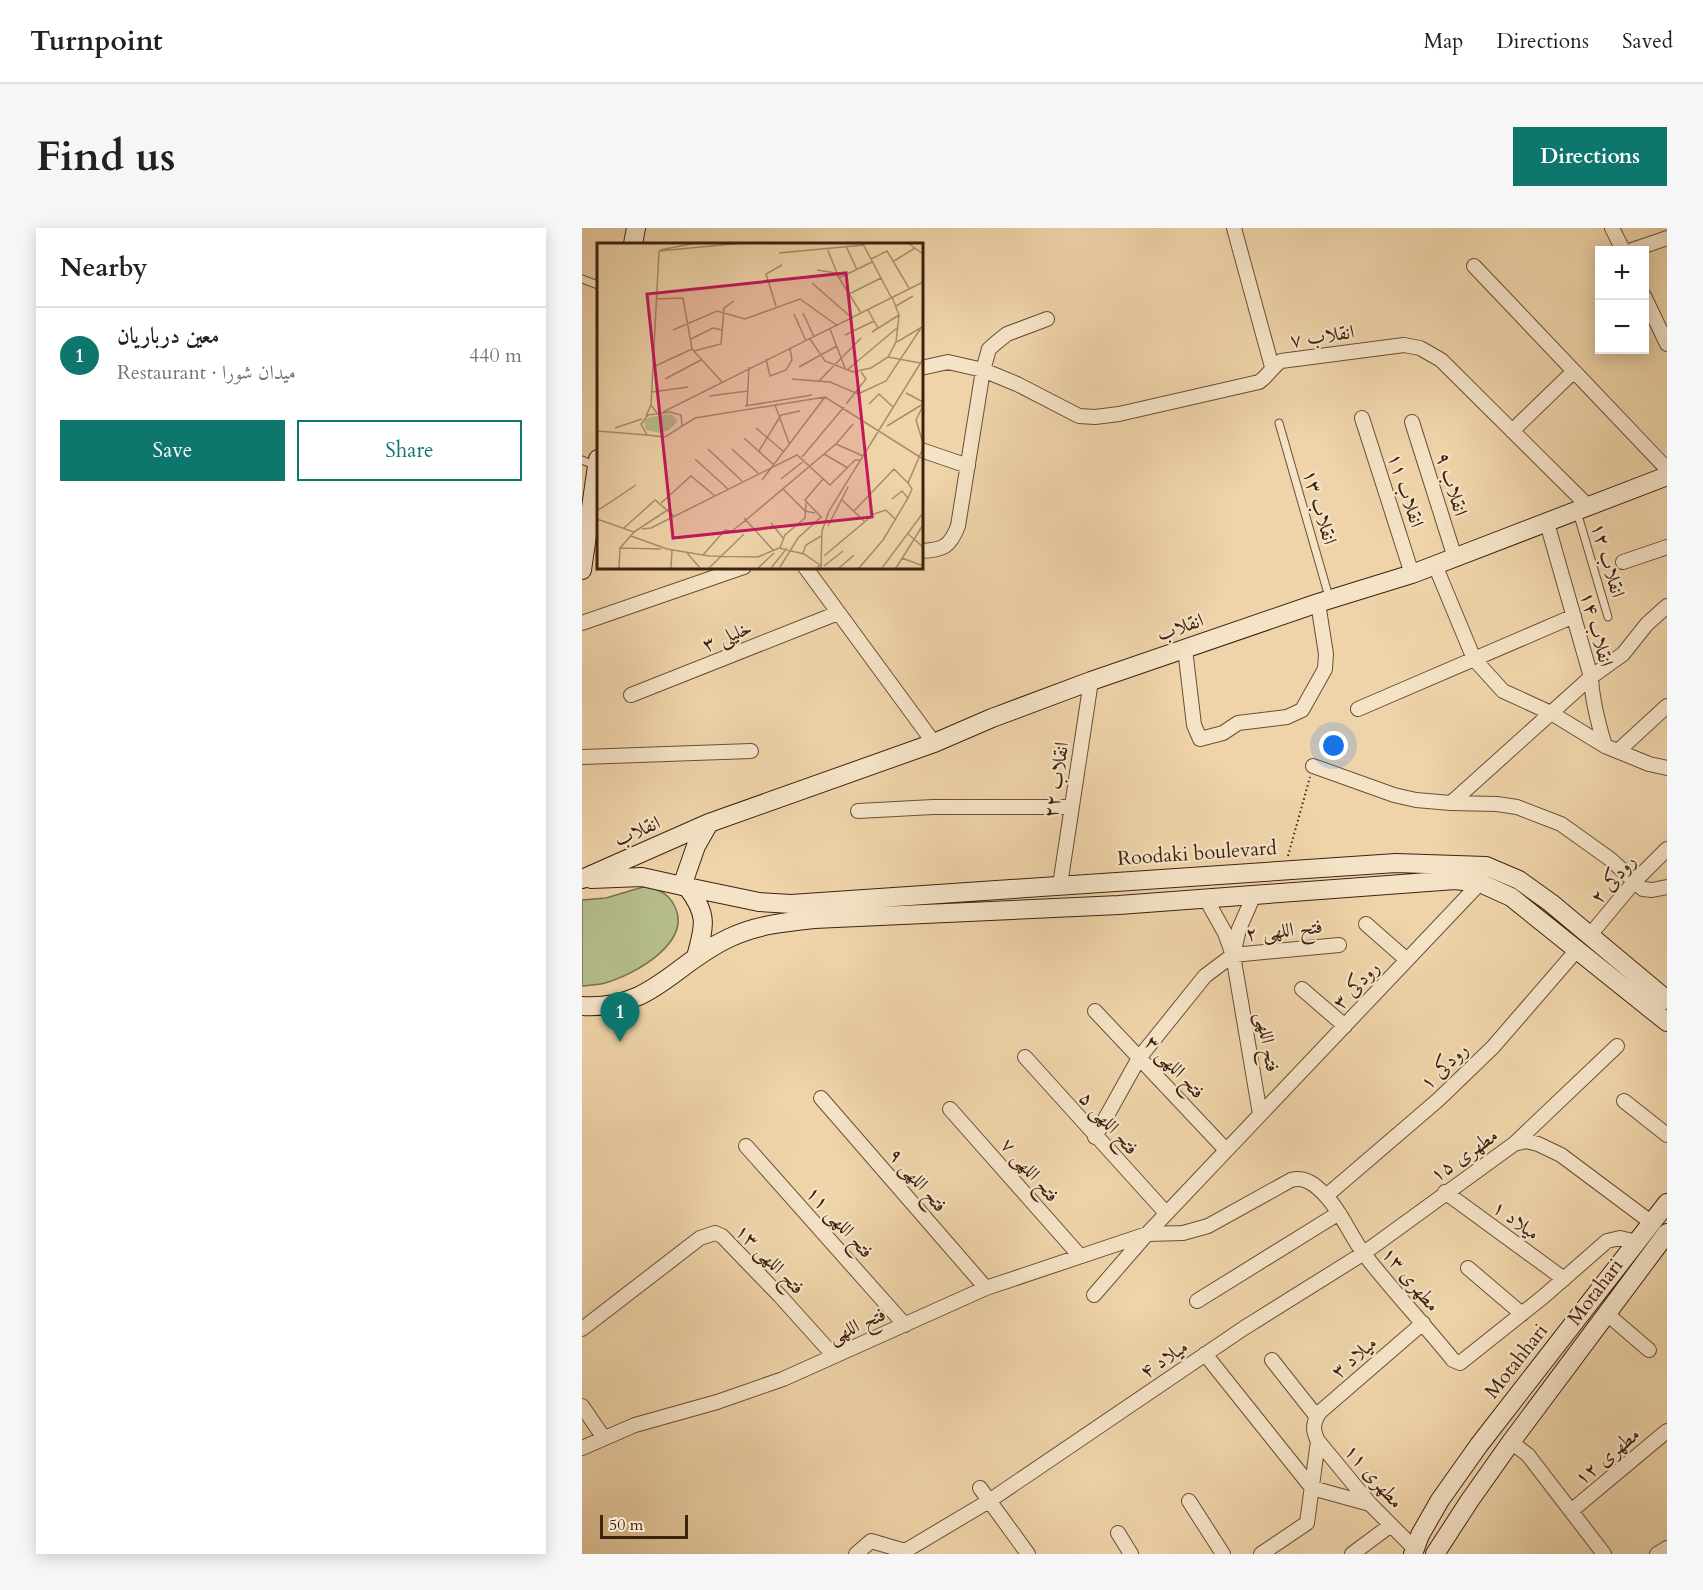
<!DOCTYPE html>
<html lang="en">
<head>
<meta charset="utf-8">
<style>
	:root { --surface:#fff; --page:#f6f6f6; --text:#202124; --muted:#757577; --line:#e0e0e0; --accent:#0f766e }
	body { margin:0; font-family:Cardo,Amiri,serif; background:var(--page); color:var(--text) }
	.controls { position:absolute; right:18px; top:18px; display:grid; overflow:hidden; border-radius:0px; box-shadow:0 3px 15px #0003 }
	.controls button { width:54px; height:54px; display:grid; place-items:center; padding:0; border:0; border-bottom:2px solid var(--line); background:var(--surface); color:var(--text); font:30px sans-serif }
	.scale { position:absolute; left:18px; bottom:15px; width:88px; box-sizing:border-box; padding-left:6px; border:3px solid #3e2210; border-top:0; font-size:16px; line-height:21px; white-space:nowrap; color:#3e2210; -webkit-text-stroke:4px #f5e3c7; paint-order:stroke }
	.you { position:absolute; left:752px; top:518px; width:21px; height:21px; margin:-15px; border:4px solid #fff; border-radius:50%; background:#1a73e8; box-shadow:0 0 0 9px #1a73e833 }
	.badge { display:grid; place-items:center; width:39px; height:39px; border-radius:50%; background:var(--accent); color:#fff; font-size:20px; font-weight:700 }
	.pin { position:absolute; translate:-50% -50px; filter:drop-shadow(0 2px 3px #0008) }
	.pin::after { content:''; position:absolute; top:32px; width:21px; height:18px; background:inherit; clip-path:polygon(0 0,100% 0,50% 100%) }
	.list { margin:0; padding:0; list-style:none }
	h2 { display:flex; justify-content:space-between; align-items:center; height:78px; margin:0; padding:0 24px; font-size:26px }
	h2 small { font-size:20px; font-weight:400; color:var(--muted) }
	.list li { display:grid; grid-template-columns:39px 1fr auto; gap:18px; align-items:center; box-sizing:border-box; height:96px; padding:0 24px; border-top:2px solid var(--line) }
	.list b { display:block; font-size:22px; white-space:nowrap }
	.list p { margin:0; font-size:20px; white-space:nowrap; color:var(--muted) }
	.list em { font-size:20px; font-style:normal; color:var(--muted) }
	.actions { display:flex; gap:12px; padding:18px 24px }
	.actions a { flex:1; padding:14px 0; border:2px solid var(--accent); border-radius:0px; text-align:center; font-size:21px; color:var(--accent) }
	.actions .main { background:var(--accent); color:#fff }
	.map { position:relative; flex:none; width:1085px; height:1326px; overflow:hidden; border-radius:0px }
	header { display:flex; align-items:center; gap:36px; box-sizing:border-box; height:84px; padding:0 30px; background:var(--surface); border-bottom:2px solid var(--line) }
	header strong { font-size:28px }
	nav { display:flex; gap:33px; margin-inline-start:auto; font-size:21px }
	.intro { display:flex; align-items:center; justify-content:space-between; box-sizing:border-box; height:144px; padding:0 36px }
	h1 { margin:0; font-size:42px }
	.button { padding:15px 27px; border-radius:0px; background:var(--accent); color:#fff; font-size:21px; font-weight:700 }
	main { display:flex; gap:36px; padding:0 36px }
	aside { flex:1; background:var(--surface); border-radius:0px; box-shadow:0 3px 15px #0003 }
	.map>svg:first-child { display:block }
	.green { fill:#b5bd8b; stroke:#7a704e; stroke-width:1.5 }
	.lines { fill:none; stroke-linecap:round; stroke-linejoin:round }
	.lane-casing { stroke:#6a4e36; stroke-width:9 }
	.street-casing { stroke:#6a4e36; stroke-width:16 }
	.secondary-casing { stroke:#3e2210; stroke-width:20 }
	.path { stroke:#3e2210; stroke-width:2; stroke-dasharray:1.5 3; stroke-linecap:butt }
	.lane { stroke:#f5e3c7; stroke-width:7 }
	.street { stroke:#f5e3c7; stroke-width:14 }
	.secondary { stroke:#f5e3c7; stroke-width:18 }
	.labels { text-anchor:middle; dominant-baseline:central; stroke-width:4.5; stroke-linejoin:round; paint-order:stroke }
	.street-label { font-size:20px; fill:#3e2210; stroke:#f5e3c7 }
	.inset-road { fill:none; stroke:#a88d6c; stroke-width:1.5 }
	.view { fill:#c2185b; fill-opacity:0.15; stroke:#c2185b; stroke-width:3 }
	.inset-edge { fill:none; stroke:#3e2210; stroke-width:3 }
</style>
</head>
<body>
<header>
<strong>Turnpoint</strong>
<nav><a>Map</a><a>Directions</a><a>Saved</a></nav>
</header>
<div class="intro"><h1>Find us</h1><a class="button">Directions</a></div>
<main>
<aside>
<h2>Nearby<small></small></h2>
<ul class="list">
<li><span class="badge">1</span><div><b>معین درباریان</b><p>Restaurant · میدان شورا</p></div><em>440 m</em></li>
</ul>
<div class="actions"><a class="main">Save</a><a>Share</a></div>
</aside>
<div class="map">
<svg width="1085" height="1326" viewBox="0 0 1085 1326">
	<rect width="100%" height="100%" fill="#efd4a9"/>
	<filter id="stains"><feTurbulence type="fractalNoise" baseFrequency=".00333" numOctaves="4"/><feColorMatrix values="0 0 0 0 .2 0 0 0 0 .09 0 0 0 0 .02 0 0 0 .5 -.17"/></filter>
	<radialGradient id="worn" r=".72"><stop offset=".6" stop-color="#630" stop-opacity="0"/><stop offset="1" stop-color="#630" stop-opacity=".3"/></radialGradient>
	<path class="green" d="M61,659C75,660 86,665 92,677C112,714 52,747 23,755C16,757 8,757 0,758V672L24,670Z"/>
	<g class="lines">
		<g class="lane-casing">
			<path id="lane" d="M0,51L16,57
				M697,195L747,369
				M0,232L14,238
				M995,284L1026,389"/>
		</g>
		<g class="street-casing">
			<path id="street" d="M652,0L690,139
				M1030,0L1041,22
				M1050,22L1085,10
				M892,38L1085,241
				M1062,68L1085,116
				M339,140L366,134L401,142L435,156L497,188L513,189L537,186L677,154C686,148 690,139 699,133L822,117L838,120L859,132L1007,279
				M780,190L830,346
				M830,194L873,330
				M930,203L992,143
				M339,222L386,238
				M965,295L1009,449C1010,473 1016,495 1023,518
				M339,323C361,322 368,319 376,298L401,142L407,121L415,114L425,106L465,91
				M1041,334L1085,319
				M853,337L892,431L921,463L969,485L1023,518L1067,536L1085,540
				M223,339L352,515
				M0,395L162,339
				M603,421L612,497L618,511L641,505L656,495L705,489L720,482L743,441L744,426L736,375
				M49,467L256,385
				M776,481L992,388
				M1036,523L1085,478
				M0,529L169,523
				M731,538L812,567L834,572L869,575L915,576L935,579L979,596L1028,631L1061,661L1070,662L1085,659
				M869,575L1009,449L1041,426L1065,396L1085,378
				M276,583L351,579H490
				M478,657L509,453
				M624,671L643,705L651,727L678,886
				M784,696L825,732
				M1008,707L1052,654L1085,621
				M651,727L757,717
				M651,727L657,701L672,667
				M720,761L763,798
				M513,783L644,922
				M443,829L584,985
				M239,870L404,1060
				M1042,873L1085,907
				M368,881L498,1028
				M513,909L557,830L623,748L651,727
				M932,916L1035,818
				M164,918L323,1097
				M863,964L982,1051
				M744,968L856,872L911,819L994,723
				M886,1040L940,1086
				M512,1067L565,1006L898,655
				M615,1073L757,985
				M1025,1086L1067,1122
				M0,1101L118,1010L133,1005L140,1008L198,1068L252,1128
				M623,1126L730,1260L788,1276
				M690,1132L735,1189
				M0,1178L22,1210
				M929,1214L946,1227L1022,1326
				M0,1220L53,1197L135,1174L201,1151L404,1060L565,1006L601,1005L626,998L709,952C723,948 734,957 744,968C760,985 768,1007 782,1026C810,1062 842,1096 871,1132L878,1135L961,1069L1025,1013L1038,1010L1055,1014
				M398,1260L446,1326
				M607,1273L641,1326
				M989,1283L1085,1203
				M536,1305L549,1326
				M833,1321L788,1276L736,1213C730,1202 731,1194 738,1184L841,1095
				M274,1326L289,1313L323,1323L407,1273L662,1100L782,1025L932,916L944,913L956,916L979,927L1070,995
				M679,1326L725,1295L736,1213
				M770,1326L809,1297
				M1075,1326L1085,1320"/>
		</g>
		<g class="secondary-casing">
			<path id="secondary" d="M51,16L54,0
				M0,342L16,231
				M0,651L127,595L352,515L410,490L509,453L736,375L830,346L1085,248
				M9,651L60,649L105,659C126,686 123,697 114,729
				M100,658L114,618L127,595
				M105,659L177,674L209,676L814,635L904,638L937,652L969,675L1085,772
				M0,778C70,782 91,736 147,710C174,697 203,694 232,691L537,677L873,652L898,655L929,669L1085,794
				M831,1326L838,1307L858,1272L897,1217L1085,975
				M853,1326L888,1272L929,1214L1085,1005"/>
		</g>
		<path class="path" d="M706,628L728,549"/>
		<use href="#lane" class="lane"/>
		<use href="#street" class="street"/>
		<use href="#secondary" class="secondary"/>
	</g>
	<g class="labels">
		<g class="street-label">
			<text transform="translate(740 108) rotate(-8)">انقلاب ۷</text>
			<text transform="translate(870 256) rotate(73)">انقلاب ۹</text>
			<text transform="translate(824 262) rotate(72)">انقلاب ۱۱</text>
			<text transform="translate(738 279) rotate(74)">انقلاب ۱۳</text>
			<text transform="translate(1026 332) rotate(74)">انقلاب ۱۲</text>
			<text transform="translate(598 399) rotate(-19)">انقلاب</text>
			<text transform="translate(1015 401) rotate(75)">انقلاب ۱۴</text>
			<text transform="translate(145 408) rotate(-22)">خلیلی ۳</text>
			<text transform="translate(474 552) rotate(-81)">انقلاب ۲۲</text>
			<text transform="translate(55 603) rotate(-24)">انقلاب</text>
			<text transform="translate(615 625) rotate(-4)">Roodaki boulevard</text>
			<text transform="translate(1031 651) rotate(-49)">رودکی ۲</text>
			<text transform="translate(702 702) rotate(-6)">فتح اللهی ۲</text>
			<text transform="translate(774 757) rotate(-47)">رودکی ۳</text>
			<text transform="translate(686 814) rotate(80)">فتح اللهی</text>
			<text transform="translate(862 838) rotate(-44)">رودکی ۱</text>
			<text transform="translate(593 839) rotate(47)">فتح اللهی ۳</text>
			<text transform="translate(527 895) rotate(48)">فتح اللهی ۵</text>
			<text transform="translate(882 927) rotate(-35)">مطهری ۱۵</text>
			<text transform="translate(448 942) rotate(49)">فتح اللهی ۷</text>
			<text transform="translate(336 952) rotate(49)">فتح اللهی ۹</text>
			<text transform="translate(934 992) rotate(36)">میلاد ۱</text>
			<text transform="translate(258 994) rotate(48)">فتح اللهی ۱۱</text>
			<text transform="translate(188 1031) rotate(46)">فتح اللهی ۱۳</text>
			<text transform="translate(829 1051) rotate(50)">مطهری ۱۳</text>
			<text transform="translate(1013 1064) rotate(-53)">Motahari</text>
			<text transform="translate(275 1097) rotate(-24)">فتح اللهی</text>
			<text transform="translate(772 1129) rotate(-41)">میلاد ۳</text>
			<text transform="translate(582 1131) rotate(-34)">میلاد ۴</text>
			<text transform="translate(934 1133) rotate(-52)">Motahhari</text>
			<text transform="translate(1025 1228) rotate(-40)">مطهری ۱۲</text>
			<text transform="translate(792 1248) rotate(49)">مطهری ۱۱</text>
		</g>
	</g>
	<g transform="translate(15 15)">
		<rect width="326" height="326" fill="#efd4a9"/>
		<path d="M74,171L81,178L72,187L63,190L49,187L47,178L53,174Z" fill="#b5bd8b"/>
		<path class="inset-road" d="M311,0L326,11M266,1L294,54M249,3L260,27M230,5L242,35L275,19M63,7L99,0M62,8L145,0M182,10L267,2M274,16L290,8L312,45M297,18L318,5M220,27L239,30L264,70M215,40L255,75M252,51L284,35M59,56L86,55L95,106L125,139M179,63L169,31L185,22M299,63L316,53M271,67L281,85M206,70L217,94M197,71L209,98M233,86L248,125M76,87L120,68L148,76L203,56L241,83M275,89L302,72M248,92L277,78M94,96L116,85L125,87M213,96L228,118L256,129L274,125L291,114L299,99L302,72L295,54M300,99L325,84M97,108L124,101L127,65L137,58M291,114L323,120M169,116L173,133L189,127L195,117L193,105M56,124L95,106M202,124L240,103M250,127L300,85M68,136L104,117M195,136L233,139L261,151L289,138L324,85M221,139L264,95M55,149L91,144M309,150L326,159M112,153L151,148M249,161L269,136L264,129M272,161L282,151L296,164M54,162L62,8M150,162L152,124M178,162L192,200M148,163L215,152M326,163L319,177L326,200M66,169L326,39M184,172L203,168M49,173L54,162L60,170M85,183L84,172L73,169L51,172L44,181L50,192L68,194L98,175L228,154L326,216M290,183L326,161M18,185L45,176M159,185L186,208M0,188L50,192M147,195L176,221M239,201L256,181M111,206L145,238M135,206L161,230M162,208L184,172M227,211L251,225M205,214L247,164M98,216L131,246M184,236L208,217M165,237L228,154M186,246L208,268L218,270M244,256L267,278M295,256L305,248L311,255M64,260L94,233L118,253M0,268L39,242M257,268L297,226L311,240M147,275L177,308M225,275L208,257L226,236M0,276L37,289L23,305L22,325M174,280L186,295M231,283L251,244M27,285L58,257L77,273M45,286L54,285L200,212L233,242L258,217H264M37,289L72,266M311,291L326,304M34,293L70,306L112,313L161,314L182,305M23,305L64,306M182,305L207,311L223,322L220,325M183,305L188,292L208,275L209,260M90,310L103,325M206,310L209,302L224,293M106,312L128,287L135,288L149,277L239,201L266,213M227,313L277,271L289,267L299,277M305,315L326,323M227,323L246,308M183,324L201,295L224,274M74,325L75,307M112,325L147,291M161,325L177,310M174,325L190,305M224,325L225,288L232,268L326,116M242,325L257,312M262,325L286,297L311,255L315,246L311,240L326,205M285,325L326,270M299,325L326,282"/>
		<path class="view" d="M249,30L275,274L76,295L50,51Z"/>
		<rect width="326" height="326" class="inset-edge"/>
	</g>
	<rect width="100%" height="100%" filter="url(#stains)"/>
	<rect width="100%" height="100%" fill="url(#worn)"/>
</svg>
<div class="controls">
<button>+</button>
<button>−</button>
</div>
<div class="scale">50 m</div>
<div class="you"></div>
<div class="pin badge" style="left:38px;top:814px">1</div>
</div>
</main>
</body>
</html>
